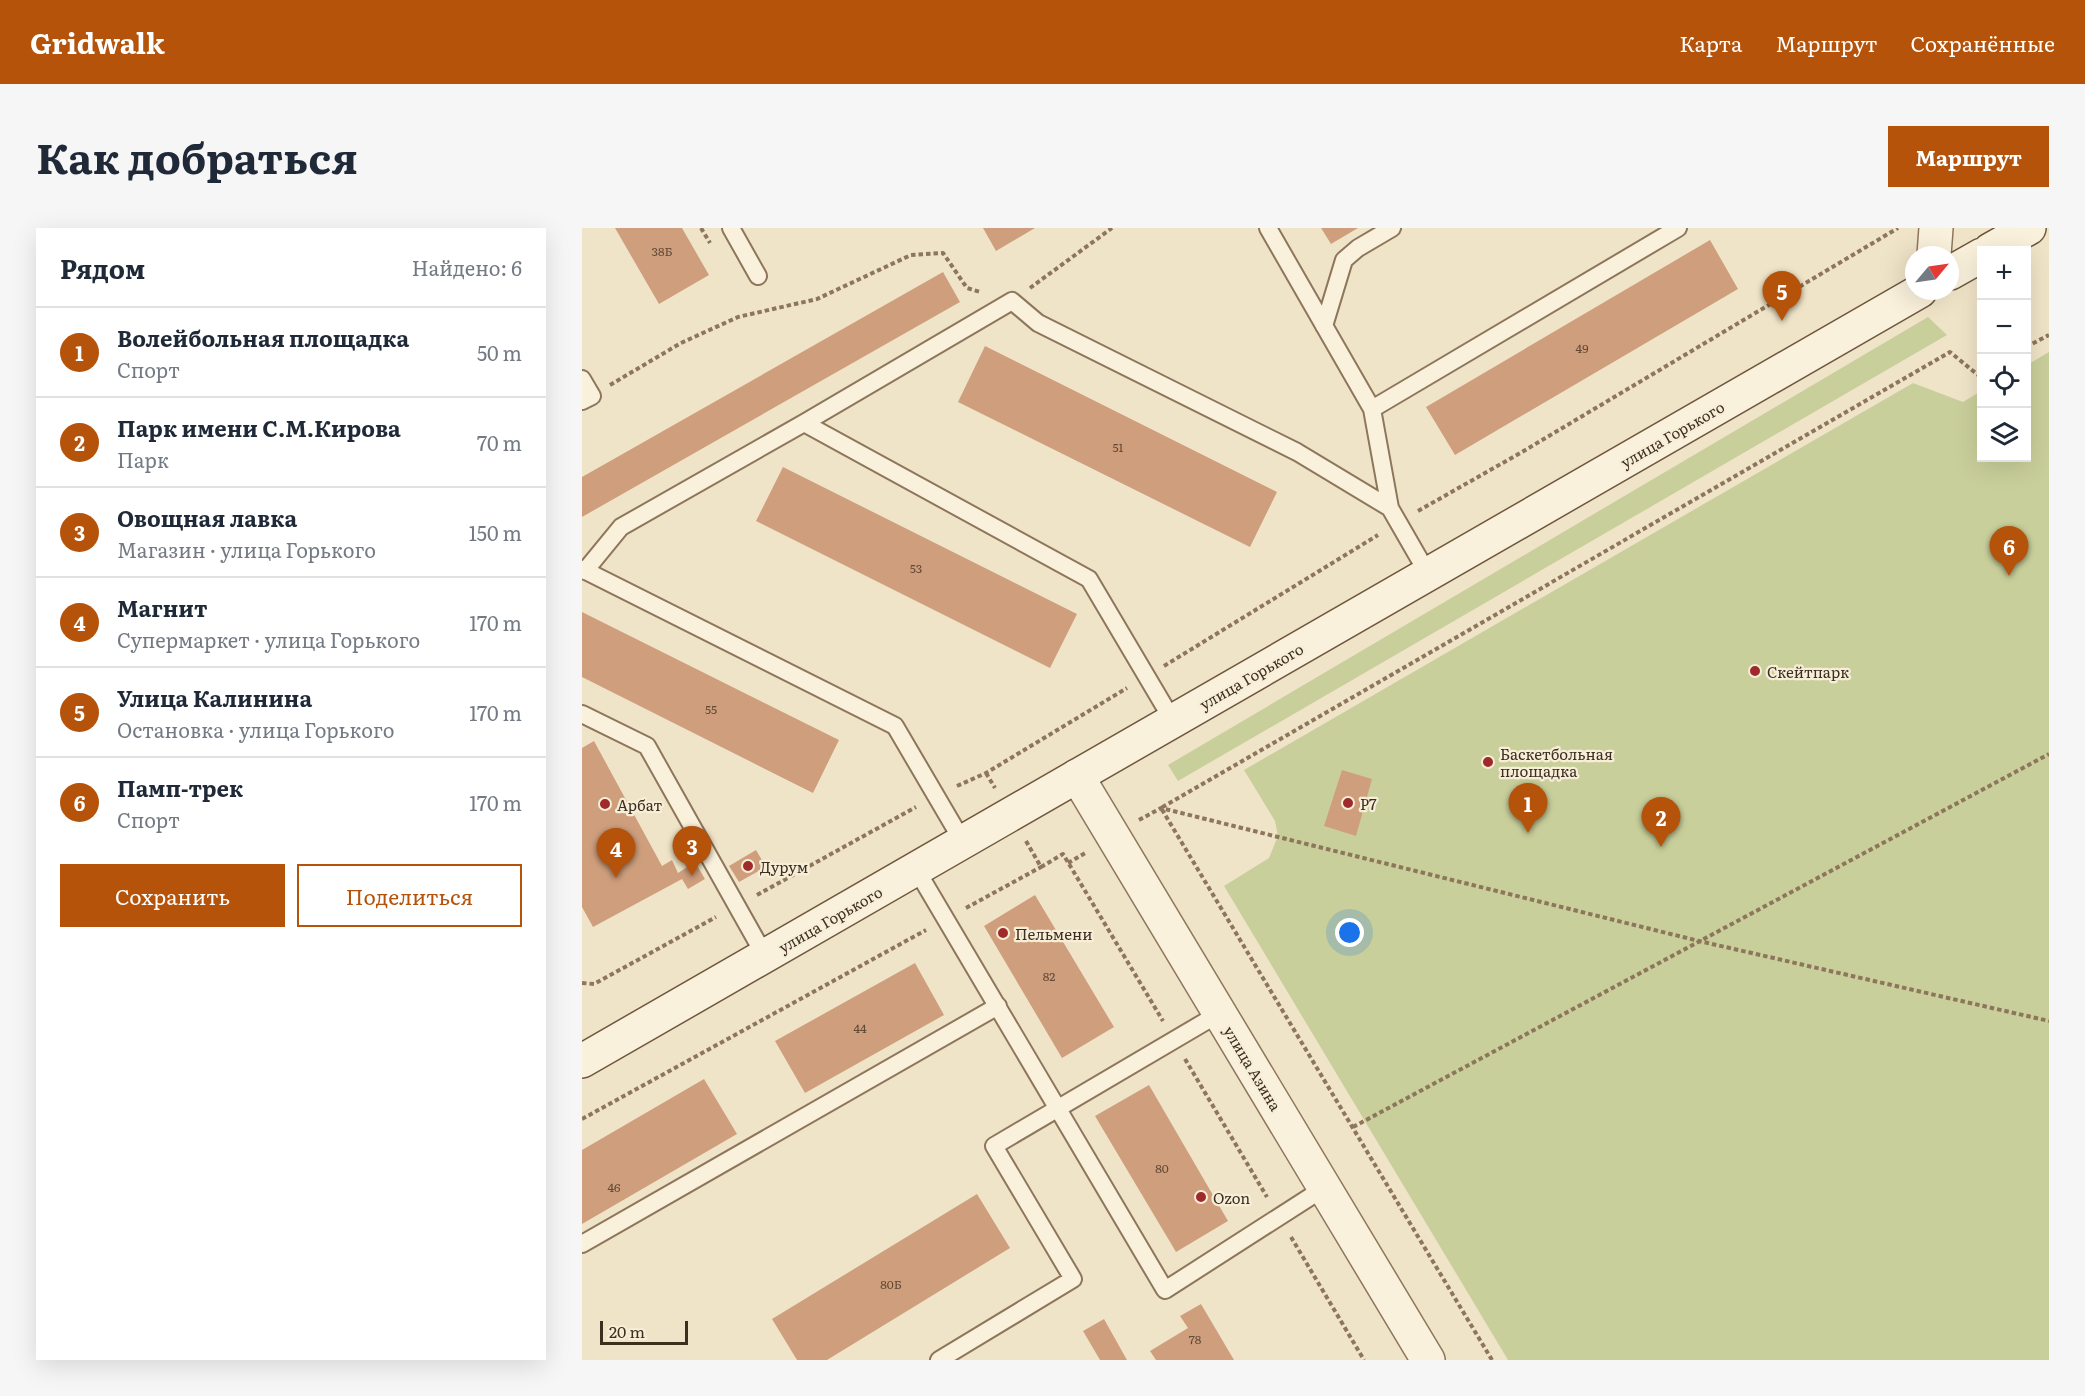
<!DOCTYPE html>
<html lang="ru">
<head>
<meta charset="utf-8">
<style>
	:root { --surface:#fff; --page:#f6f6f7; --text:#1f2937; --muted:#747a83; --line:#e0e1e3; --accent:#b45309 }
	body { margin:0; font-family:Literata,serif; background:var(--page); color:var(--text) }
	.controls { position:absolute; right:18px; top:18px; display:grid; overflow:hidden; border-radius:0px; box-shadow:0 6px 24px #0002 }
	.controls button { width:54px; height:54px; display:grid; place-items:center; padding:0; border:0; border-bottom:2px solid var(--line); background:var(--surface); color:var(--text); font:30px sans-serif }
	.compass { position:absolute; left:1323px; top:18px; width:54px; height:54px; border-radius:50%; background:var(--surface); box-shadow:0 6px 24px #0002; rotate:61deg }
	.scale { position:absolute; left:18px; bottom:15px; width:88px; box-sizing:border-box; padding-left:6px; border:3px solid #3d2e20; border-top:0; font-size:16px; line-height:21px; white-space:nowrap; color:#3d2e20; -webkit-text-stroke:4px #f7eed8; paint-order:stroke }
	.you { position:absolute; left:768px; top:705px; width:21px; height:21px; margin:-15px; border:4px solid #fff; border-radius:50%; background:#1a73e8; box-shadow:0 0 0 9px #1a73e833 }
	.badge { display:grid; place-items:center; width:39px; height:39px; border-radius:50%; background:var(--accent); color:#fff; font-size:20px; font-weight:700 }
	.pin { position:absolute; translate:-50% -50px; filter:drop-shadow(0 2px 3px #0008) }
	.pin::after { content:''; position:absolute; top:32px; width:21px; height:18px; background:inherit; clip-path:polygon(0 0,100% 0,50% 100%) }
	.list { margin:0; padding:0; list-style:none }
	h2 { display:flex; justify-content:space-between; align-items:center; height:78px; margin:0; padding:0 24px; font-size:26px }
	h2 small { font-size:20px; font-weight:400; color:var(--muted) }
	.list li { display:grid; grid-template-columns:39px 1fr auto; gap:18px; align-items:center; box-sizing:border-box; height:90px; padding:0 24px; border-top:2px solid var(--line) }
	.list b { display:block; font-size:22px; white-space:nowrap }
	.list p { margin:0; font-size:20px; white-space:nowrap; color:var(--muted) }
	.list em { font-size:20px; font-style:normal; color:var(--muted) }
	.actions { display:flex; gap:12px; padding:18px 24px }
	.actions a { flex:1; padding:14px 0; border:2px solid var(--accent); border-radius:0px; text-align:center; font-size:21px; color:var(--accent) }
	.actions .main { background:var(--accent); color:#fff }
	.icon { flex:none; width:33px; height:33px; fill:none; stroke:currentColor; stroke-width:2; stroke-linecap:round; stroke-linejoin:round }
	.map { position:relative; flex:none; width:1467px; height:1132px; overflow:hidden; border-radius:0px }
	header { display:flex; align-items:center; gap:36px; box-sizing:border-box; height:84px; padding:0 30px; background:var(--accent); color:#fff }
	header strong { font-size:28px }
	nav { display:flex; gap:33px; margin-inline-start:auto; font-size:21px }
	.intro { display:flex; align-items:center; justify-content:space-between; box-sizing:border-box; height:144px; padding:0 36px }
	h1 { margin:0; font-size:42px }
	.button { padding:15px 27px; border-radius:0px; background:var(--accent); color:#fff; font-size:21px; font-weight:700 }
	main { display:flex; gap:36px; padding:0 36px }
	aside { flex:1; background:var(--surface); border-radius:0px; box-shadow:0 6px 24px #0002 }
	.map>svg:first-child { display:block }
	.green { fill:#c9cf9b }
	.building { fill:#cf9f7d }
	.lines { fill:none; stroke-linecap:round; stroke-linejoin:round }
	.lane-casing { stroke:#8d765c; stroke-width:20 }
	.street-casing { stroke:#8d765c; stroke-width:36 }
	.secondary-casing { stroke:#6f573f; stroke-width:36 }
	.path { stroke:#8d765c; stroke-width:4; stroke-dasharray:4.5 3; stroke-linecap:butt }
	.lane { stroke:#faf1dc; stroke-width:16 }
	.street { stroke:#faf1dc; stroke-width:33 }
	.secondary { stroke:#faf1dc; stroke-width:33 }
	.poi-dot { fill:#9e2a2b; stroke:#f7eed8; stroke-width:2 }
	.labels { text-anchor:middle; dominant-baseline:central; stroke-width:4.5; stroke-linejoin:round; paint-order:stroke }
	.number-label { font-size:12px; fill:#624a37 }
	.street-label { font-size:15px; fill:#3d2e20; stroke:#f7eed8 }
	.poi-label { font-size:15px; fill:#3d2e20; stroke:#f7eed8; text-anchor:start }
</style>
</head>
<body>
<header>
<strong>Gridwalk</strong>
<nav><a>Карта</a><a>Маршрут</a><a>Сохранённые</a></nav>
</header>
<div class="intro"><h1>Как добраться</h1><a class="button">Маршрут</a></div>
<main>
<aside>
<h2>Рядом<small>Найдено: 6</small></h2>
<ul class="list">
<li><span class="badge">1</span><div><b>Волейбольная площадка</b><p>Спорт</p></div><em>50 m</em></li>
<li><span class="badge">2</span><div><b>Парк имени С.М.Кирова</b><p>Парк</p></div><em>70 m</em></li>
<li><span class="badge">3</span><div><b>Овощная лавка</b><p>Магазин · улица Горького</p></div><em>150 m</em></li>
<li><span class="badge">4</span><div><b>Магнит</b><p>Супермаркет · улица Горького</p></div><em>170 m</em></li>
<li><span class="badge">5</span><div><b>Улица Калинина</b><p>Остановка · улица Горького</p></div><em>170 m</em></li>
<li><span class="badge">6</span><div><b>Памп-трек</b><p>Спорт</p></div><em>170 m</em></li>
</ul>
<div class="actions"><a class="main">Сохранить</a><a>Поделиться</a></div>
</aside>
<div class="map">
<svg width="1467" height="1132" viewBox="0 0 1467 1132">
	<rect width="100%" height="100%" fill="#f0e4c8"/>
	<path class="green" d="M1346,89L1365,107L596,553L586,537Z
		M1467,124V1132H926L642,658L687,630L696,608L693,593L662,542L1331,155L1381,174L1399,163L1400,230H1444L1445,137Z"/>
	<path class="building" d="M33,0H100L127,47L77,76Z
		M401,0H453L414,23Z
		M739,0H776L749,16Z
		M1128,12L1156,61L873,227L844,179Z
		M361,44L378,74L0,289V249Z
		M403,118L695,264L668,319L376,174Z
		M201,239L495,386L468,440L174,293Z
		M0,384L257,512L231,565L0,449Z
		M12,513L80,638L90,632L96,645L113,634L123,651L106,661L100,651L11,699L0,679V520Z
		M760,542L790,551L774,608L742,598Z
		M174,622L184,639L157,654L147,638Z
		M453,667L532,799L480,830L402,698Z
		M333,735L362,787L223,865L193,813Z
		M122,851L155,906L0,996V922Z
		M567,857L646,993L594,1024L513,888Z
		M395,966L428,1020L245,1132H215L190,1091Z
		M619,1076L652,1132H574L568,1123L606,1100L598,1088Z
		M522,1091L545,1132H518L501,1103Z"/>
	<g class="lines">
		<g class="lane-casing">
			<path id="lane" d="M149,0L176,48
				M686,0L790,181L808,280
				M742,98L762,32L776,20L810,0
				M0,151L10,168L0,173
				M790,181L1096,0
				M222,195L507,351L591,493
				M0,341L313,498L381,614
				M3,343L39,299L222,195L430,73L456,95L715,224L808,280L846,346
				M0,486L65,518L183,728
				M334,641L583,1062L742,960
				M0,1016L416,778
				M357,1132L491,1051L412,918L638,785"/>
		</g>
		<g class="street-casing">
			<path id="street" d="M1352,27L1354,0
				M495,548L846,1132"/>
		</g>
		<g class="secondary-casing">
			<path id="secondary" d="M1408,22L1447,0
				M1368,45L1400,27
				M0,833L1338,63"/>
		</g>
		<path class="path" d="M119,0L128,15
			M448,60L530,0
			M1444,119L1467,107
			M28,157L99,115L156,89L235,71L329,27L361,25L385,60L398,64
			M836,283L940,224L1316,0
			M582,438L796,307
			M404,545L413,560
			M375,558L404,545L545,460
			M557,592L579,580L1117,713L1467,793
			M444,613L459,639L481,626L581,793
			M486,635L505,624
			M175,667L334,579
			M384,680L459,639
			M0,755L12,756L134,689
			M603,831L685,969
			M0,891L344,702
			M771,899L1467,526
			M709,1009L782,1132
			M910,1132L579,580L1368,124L1396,147L1400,145"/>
		<use href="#lane" class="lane"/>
		<use href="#street" class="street"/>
		<use href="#secondary" class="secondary"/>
	</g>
	<g class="poi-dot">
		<circle cx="1173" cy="443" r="6"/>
		<circle cx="906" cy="534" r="6"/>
		<circle cx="766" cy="575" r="6"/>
		<circle cx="23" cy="576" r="6"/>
		<circle cx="166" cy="638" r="6"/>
		<circle cx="421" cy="705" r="6"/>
		<circle cx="619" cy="969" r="6"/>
	</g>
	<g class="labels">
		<g class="number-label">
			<text x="80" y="23">38Б</text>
			<text x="1000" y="120">49</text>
			<text x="536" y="219">51</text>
			<text x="334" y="340">53</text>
			<text x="129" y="481">55</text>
			<text x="467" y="748">82</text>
			<text x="278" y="800">44</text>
			<text x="580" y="940">80</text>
			<text x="32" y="959">46</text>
			<text x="309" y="1056">80Б</text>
			<text x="613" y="1111">78</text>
		</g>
		<g class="street-label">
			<text transform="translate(1090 206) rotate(-30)">улица Горького</text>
			<text transform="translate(669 448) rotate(-30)">улица Горького</text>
			<text transform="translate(248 691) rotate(-30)">улица Горького</text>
			<text transform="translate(671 840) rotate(59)">улица Азина</text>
		</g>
		<g class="poi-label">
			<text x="1185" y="443">Скейтпарк</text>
			<text x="918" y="525">Баскетбольная<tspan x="918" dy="17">площадка</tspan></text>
			<text x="778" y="575">Р7</text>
			<text x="35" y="576">Арбат</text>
			<text x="178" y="638">Дурум</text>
			<text x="433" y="705">Пельмени</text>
			<text x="631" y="969">Ozon</text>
		</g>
	</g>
</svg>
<div class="controls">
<button>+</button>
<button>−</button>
<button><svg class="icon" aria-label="locate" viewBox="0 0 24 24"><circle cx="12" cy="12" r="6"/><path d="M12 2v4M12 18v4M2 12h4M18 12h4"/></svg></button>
<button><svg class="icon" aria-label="layers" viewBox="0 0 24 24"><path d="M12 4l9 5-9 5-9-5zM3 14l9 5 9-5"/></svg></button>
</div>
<svg class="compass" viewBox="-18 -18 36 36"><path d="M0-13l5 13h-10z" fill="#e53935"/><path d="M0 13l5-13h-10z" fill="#747a83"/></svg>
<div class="scale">20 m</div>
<div class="you"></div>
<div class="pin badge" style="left:946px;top:605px">1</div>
<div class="pin badge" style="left:1079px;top:619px">2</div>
<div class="pin badge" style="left:110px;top:648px">3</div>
<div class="pin badge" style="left:34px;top:650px">4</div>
<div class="pin badge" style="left:1200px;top:93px">5</div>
<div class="pin badge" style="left:1427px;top:348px">6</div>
</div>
</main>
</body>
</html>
